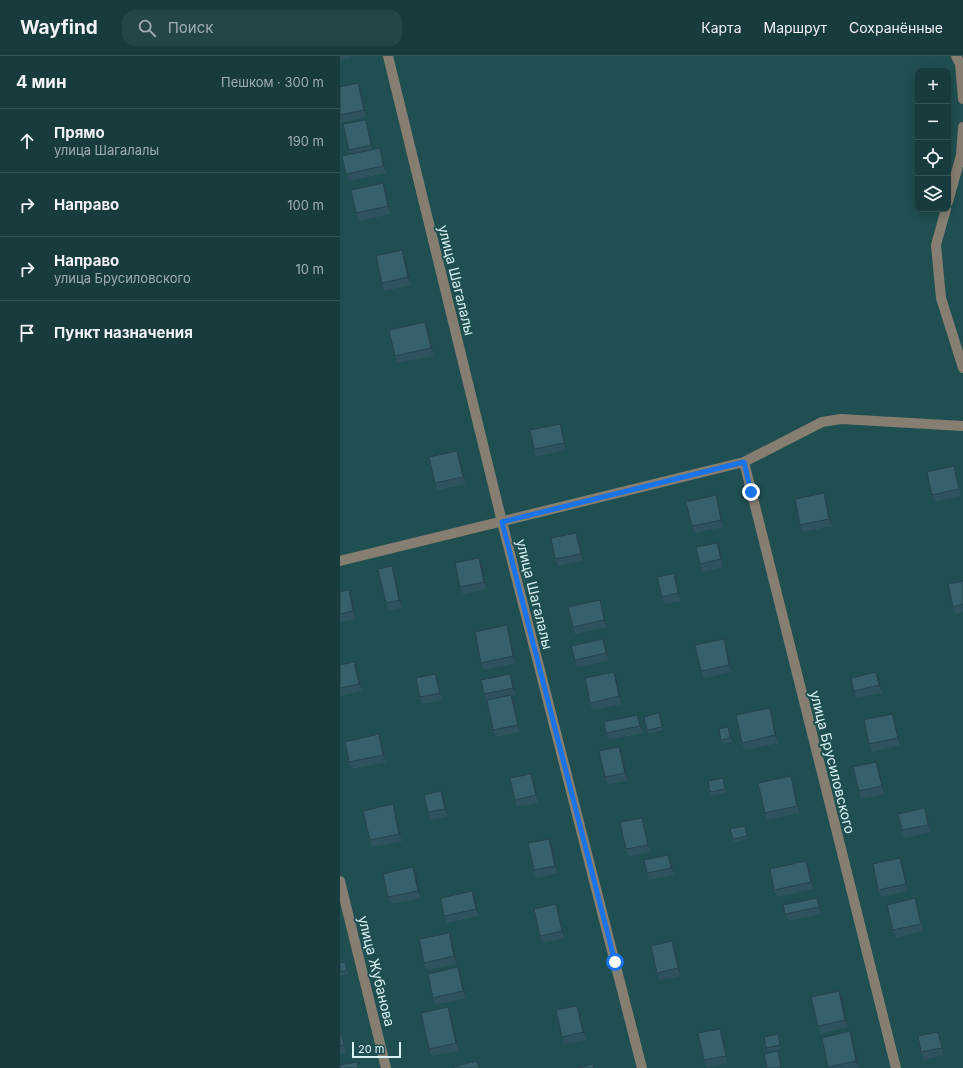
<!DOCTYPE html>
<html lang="ru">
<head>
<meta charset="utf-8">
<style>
	:root { --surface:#183b3d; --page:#254648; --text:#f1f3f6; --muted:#9fadb0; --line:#365557 }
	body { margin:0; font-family:Inter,sans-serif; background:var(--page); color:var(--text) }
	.controls { position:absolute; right:12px; top:12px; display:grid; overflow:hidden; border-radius:8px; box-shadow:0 2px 10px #0003 }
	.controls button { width:36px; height:36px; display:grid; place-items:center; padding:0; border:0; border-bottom:1px solid var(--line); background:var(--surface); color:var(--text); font:20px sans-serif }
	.scale { position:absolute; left:12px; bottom:10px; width:49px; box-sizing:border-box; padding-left:4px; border:2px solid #daf2f3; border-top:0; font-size:11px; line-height:14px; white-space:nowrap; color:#daf2f3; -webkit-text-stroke:3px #204f51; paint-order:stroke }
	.stop { position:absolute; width:12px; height:12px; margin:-9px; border:3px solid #1a73e8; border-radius:50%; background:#fff }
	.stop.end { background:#1a73e8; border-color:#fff; box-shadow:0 1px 4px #0008 }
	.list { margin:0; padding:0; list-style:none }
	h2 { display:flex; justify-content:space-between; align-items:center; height:52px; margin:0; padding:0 16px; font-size:17px }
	h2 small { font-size:13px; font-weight:400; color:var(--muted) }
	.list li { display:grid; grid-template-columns:26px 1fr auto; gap:12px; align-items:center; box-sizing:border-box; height:64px; padding:0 16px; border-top:1px solid var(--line) }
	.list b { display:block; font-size:15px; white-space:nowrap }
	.list p { margin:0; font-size:13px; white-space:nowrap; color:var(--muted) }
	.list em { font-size:13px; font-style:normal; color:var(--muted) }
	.icon { flex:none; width:22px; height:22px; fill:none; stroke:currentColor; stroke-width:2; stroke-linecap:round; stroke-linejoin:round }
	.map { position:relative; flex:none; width:623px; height:1012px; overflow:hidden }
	header { display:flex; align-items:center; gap:24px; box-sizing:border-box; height:56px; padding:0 20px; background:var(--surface); border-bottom:1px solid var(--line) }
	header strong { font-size:19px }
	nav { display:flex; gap:22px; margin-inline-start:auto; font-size:14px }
	.search { width:280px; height:36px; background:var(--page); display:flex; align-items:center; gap:10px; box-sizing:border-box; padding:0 14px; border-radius:12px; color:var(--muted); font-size:15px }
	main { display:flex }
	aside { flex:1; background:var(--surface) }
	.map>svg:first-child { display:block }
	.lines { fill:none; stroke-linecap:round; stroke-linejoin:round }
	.minor { stroke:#867e70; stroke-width:10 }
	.wall { fill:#2f535e }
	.shaded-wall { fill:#26434c }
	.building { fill:#37606d; stroke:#26434c }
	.route { stroke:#1a73e8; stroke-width:5 }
	.labels { text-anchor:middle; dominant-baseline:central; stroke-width:4; stroke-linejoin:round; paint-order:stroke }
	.street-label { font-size:14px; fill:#daf2f3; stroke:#204f51 }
</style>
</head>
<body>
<header>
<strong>Wayfind</strong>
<div class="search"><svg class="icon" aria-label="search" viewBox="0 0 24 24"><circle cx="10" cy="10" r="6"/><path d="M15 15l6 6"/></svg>Поиск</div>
<nav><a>Карта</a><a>Маршрут</a><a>Сохранённые</a></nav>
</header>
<main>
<aside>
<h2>4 мин<small>Пешком · 300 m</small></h2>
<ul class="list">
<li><svg class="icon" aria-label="ahead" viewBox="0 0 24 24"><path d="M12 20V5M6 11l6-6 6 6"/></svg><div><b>Прямо</b><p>улица Шагалалы</p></div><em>190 m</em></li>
<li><svg class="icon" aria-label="right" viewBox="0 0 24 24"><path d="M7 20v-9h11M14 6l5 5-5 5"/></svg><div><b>Направо</b></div><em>100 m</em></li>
<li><svg class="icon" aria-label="right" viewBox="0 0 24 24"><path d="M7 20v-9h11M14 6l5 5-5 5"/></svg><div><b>Направо</b><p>улица Брусиловского</p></div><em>10 m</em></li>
<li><svg class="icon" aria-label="arrive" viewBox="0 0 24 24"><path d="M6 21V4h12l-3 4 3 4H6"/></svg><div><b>Пункт назначения</b></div></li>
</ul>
</aside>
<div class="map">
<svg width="623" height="1012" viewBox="0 0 623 1012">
	<rect width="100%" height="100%" fill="#204f51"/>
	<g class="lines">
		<path class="minor" d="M48,0L162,466L302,1012
			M616,0L620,8L623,43
			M608,146L621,99L623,71
			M606,153L596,189L601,242L623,312
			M404,406L556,1012
			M0,505L404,406L482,366L501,363L623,370
			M0,825L46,1012"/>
	</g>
	<path class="wall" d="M0,0H10V2L0,4Z
		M18,27L21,35L26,61L0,67V31Z
		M28,71L33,94L42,100L46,117L9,125L6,118L10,98L9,94Z
		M46,135L51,158L19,165L16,157Z
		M65,201L71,229L44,235L42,227Z
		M88,273L94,300L57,307L55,300Z
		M220,368L222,375L226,394L196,401L194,393Z
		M120,402L126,428L97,434L95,427Z
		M616,418L621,440L595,446L592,439Z
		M376,439L378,446L383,471L354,477L352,470Z
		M486,444L492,470L463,476L460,469Z
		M236,477L239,484L243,505L218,510L215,503Z
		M380,494L383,511L362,516L360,508Z
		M142,509L147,533L123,538L120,531Z
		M55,517L62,552L48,555L46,547Z
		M336,525L341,545L324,548L322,541Z
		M623,525V556L615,558L613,551Z
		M0,536L12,542L16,563L0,566Z
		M262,552L267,571L235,578L233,571Z
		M167,569L169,577L176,607L144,614L141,607Z
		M384,583L386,590L392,616L363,622L361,615Z
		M266,590L269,605L237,611L235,604Z
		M0,609L17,613L22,635L0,640Z
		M95,618L98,625L102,644L82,648L80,641Z
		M170,618L173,625L176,639L172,640L174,646L180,676L156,681L153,674L147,645H146L144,638Z
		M277,623L282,648L253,654L250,647Z
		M539,623L542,637L516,642L514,635Z
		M552,658L555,666L560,689L532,696L529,688Z
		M297,659L300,666L303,677L269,684L266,677Z
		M432,660L438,687L405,694L402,687Z
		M321,661L323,674L308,678L307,674Z
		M388,671L392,686L383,688L381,684Z
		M39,678L46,706L12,713L9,706Z
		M282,698L288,724L268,729L265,721Z
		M539,713L544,738L521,743L519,735Z
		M191,718L194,725L198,747L177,751L175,744Z
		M451,720L453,728L460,757L427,764L425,757Z
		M384,726L386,737L371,740L370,736Z
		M101,735L104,742L108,760L90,764L88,756Z
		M53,748L55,756L62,785L32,791L30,784Z
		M587,759L591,776L564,782L562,774Z
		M304,769L310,796L289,801L286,793Z
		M405,770L408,783L394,786L393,783Z
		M209,783L212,790L218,817L196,822L194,814Z
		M466,805L469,812L474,833L437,841L434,834Z
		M331,806L334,819L309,824L307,817Z
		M563,810L568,835L541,841L538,834Z
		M76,818L81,842L51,848L48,841Z
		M135,842L139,860L107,867L104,860Z
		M216,848L218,855L224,882L203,887L200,880Z
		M480,849L482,858L448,865L445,858Z
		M577,850L583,875L556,882L553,874Z
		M109,877L112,884L117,908L87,914L84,907Z
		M335,893L341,920L320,924L317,917Z
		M5,906L8,918L0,920V907Z
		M118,911L121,919L126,942L96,949L93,942Z
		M499,935L502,942L508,971L480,978L478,970Z
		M237,950L240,957L246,984L224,988L222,981Z
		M108,951L111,959L119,995L92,1000L89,993Z
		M380,973L382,980L388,1007L367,1012L364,1004Z
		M0,977L3,984L6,997L0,998Z
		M439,982L441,993L427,996L426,992Z
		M482,982L513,983L519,1012H489Z
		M601,984L604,999L584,1004L581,996Z"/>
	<path class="shaded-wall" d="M18,27L21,35L26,61L24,54Z
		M26,64L28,71L34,97L31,89Z
		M40,92L42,100L46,117L43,110Z
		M43,127L46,135L51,158L48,150Z
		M62,194L65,201L71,229L68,221Z
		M85,266L88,273L94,300L91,292Z
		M220,368L222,375L226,394L224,387Z
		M117,395L120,402L126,428L123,421Z
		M484,437L486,444L492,470L489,463Z
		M376,439L378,446L383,471L381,464Z
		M236,477L239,484L243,505L241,498Z
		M377,487L380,494L383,511Z
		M139,502L142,509L147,533L144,526Z
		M52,510L55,517L62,552L59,544Z
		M334,518L336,525L341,545L338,537Z
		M9,534L12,542L16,563L13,555Z
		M260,544L262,552L267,571L264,564Z
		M167,569L169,577L176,607L173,600Z
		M263,583L266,590L269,605L266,597Z
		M384,583L386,590L392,616L389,609Z
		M14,606L17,613L22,635L19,628Z
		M274,616L277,623L282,648L279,640Z
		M536,616L539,623L542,637L539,629Z
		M95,618L98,625L102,644L100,637Z
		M170,618L173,625L176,639L173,632Z
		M171,639L174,646L180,676L178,669Z
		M430,652L432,660L438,687L435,679Z
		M552,658L555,666L560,689L558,682Z
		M297,659L300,666L303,677L300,670Z
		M39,678L46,706L43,699Z
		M279,691L282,698L288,724L285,717Z
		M536,706L539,713L544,738Z
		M191,718L194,725L198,747L196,739Z
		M451,720L453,728L460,757L457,750Z
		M101,735L104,742L108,760L105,753Z
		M53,748L55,756L62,785L59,778Z
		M585,752L587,759L591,776L588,769Z
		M302,762L304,769L310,796L308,789Z
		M209,783L212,790L218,817L215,810Z
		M328,799L331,806L334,819L331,812Z
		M560,802L563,810L568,835L566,828Z
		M466,805L469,812L474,833L471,826Z
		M73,811L76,818L81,842L78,835Z
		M132,835L135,842L139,860L136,853Z
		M477,842L480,849L482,858L479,851Z
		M216,848L218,855L224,882L222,875Z
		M109,877L112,884L117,908L114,900Z
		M332,885L335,893L341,920L338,912Z
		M118,911L121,919L126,942L123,935Z
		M499,935L502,942L508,971L505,964Z
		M237,950L240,957L246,984L243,976Z
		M108,951L111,959L119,995L116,987Z
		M380,973L382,980L388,1007L386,1000Z
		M510,975L513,983L519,1012L516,1005Z
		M598,976L601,984L604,999L602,992Z"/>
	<path class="building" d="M18,27L24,54L0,59V31Z
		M26,64L31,89L9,94L3,68Z
		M40,92L43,110L6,118L2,100Z
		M43,127L48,150L16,157L11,134Z
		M62,194L68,221L42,227L36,200Z
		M85,266L91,292L55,300L49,274Z
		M220,368L224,387L194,393L190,374Z
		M117,395L123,421L95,427L89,401Z
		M614,410L619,433L592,439L587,416Z
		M484,437L489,463L460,469L455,443Z
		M376,439L381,464L352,470L346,446Z
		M236,477L241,498L215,503L211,482Z
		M377,487L381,503L360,508L356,491Z
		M139,502L144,526L120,531L115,507Z
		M52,510L59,544L46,547L38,513Z
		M334,518L338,537L322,541L317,521Z
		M623,525V548L613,551L608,528Z
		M9,534L13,555L0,558V536Z
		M260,544L264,564L233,571L228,551Z
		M167,569L173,600L141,607L135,576Z
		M263,583L266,597L235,604L231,590Z
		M384,583L389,609L361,615L355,589Z
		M14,606L19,628L0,632V609Z
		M274,616L279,640L250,647L245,622Z
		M536,616L539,629L514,635L511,622Z
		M95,618L100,637L80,641L76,622Z
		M170,618L173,632L144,638L141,624Z
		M171,639L178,669L153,674L147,644Z
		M430,652L435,679L402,687L396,659Z
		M319,657L322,671L307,674L304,661Z
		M552,658L558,682L529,688L524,664Z
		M297,659L300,670L266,677L264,666Z
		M388,671L390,682L381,684L379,673Z
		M39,678L43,699L9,706L5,686Z
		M279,691L285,717L265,721L259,695Z
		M536,706L542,730L519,735L513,711Z
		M191,718L196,739L175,744L170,722Z
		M451,720L457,750L425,757L418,727Z
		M383,722L385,733L370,736L368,725Z
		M101,735L105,753L88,756L84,739Z
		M53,748L59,778L30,784L23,755Z
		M585,752L588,769L562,774L558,758Z
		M302,762L308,789L286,793L280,766Z
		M405,770L407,780L393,783L390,773Z
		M209,783L215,810L194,814L188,787Z
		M328,799L331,812L307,817L304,804Z
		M560,802L566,828L538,834L533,808Z
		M466,805L471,826L434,834L430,813Z
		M73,811L78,835L48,841L43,818Z
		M132,835L136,853L104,860L101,842Z
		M477,842L479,851L445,858L443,849Z
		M575,842L581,868L553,874L547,849Z
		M216,848L222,875L200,880L194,853Z
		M109,877L114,900L84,907L79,883Z
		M332,885L338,912L317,917L311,890Z
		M5,906L7,914L0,916V907Z
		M118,911L123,935L93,942L88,918Z
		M499,935L505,964L478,970L471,941Z
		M237,950L243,976L222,981L216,954Z
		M108,951L116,987L89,993L81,957Z
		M380,973L386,1000L364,1004L358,977Z
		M510,975L516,1005L488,1011L482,982Z
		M598,976L602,992L581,996L578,980Z
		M0,977H1L4,989L0,990Z
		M438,978L440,989L426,992L424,981Z
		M438,995L441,1012H427L424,998Z
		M137,1005L139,1012H113V1011Z
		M17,1006L18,1012H0V1009Z
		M253,1008L254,1012H237Z"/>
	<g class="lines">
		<path class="route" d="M275,906L162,466L404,406L411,436"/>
	</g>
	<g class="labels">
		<g class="street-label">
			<text transform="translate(117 224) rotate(76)">улица Шагалалы</text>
			<text transform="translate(195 538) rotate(76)">улица Шагалалы</text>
			<text transform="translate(493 706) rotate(76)">улица Брусиловского</text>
			<text transform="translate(37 915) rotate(76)">улица Жубанова</text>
		</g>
	</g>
</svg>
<div class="controls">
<button>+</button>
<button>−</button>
<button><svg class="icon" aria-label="locate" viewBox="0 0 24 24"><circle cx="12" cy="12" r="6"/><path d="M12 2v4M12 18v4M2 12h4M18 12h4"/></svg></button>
<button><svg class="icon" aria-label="layers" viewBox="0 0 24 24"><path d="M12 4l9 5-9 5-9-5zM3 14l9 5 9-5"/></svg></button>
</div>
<div class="scale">20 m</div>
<div class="stop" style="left:275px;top:906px"></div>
<div class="stop end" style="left:411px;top:436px"></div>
</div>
</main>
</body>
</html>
